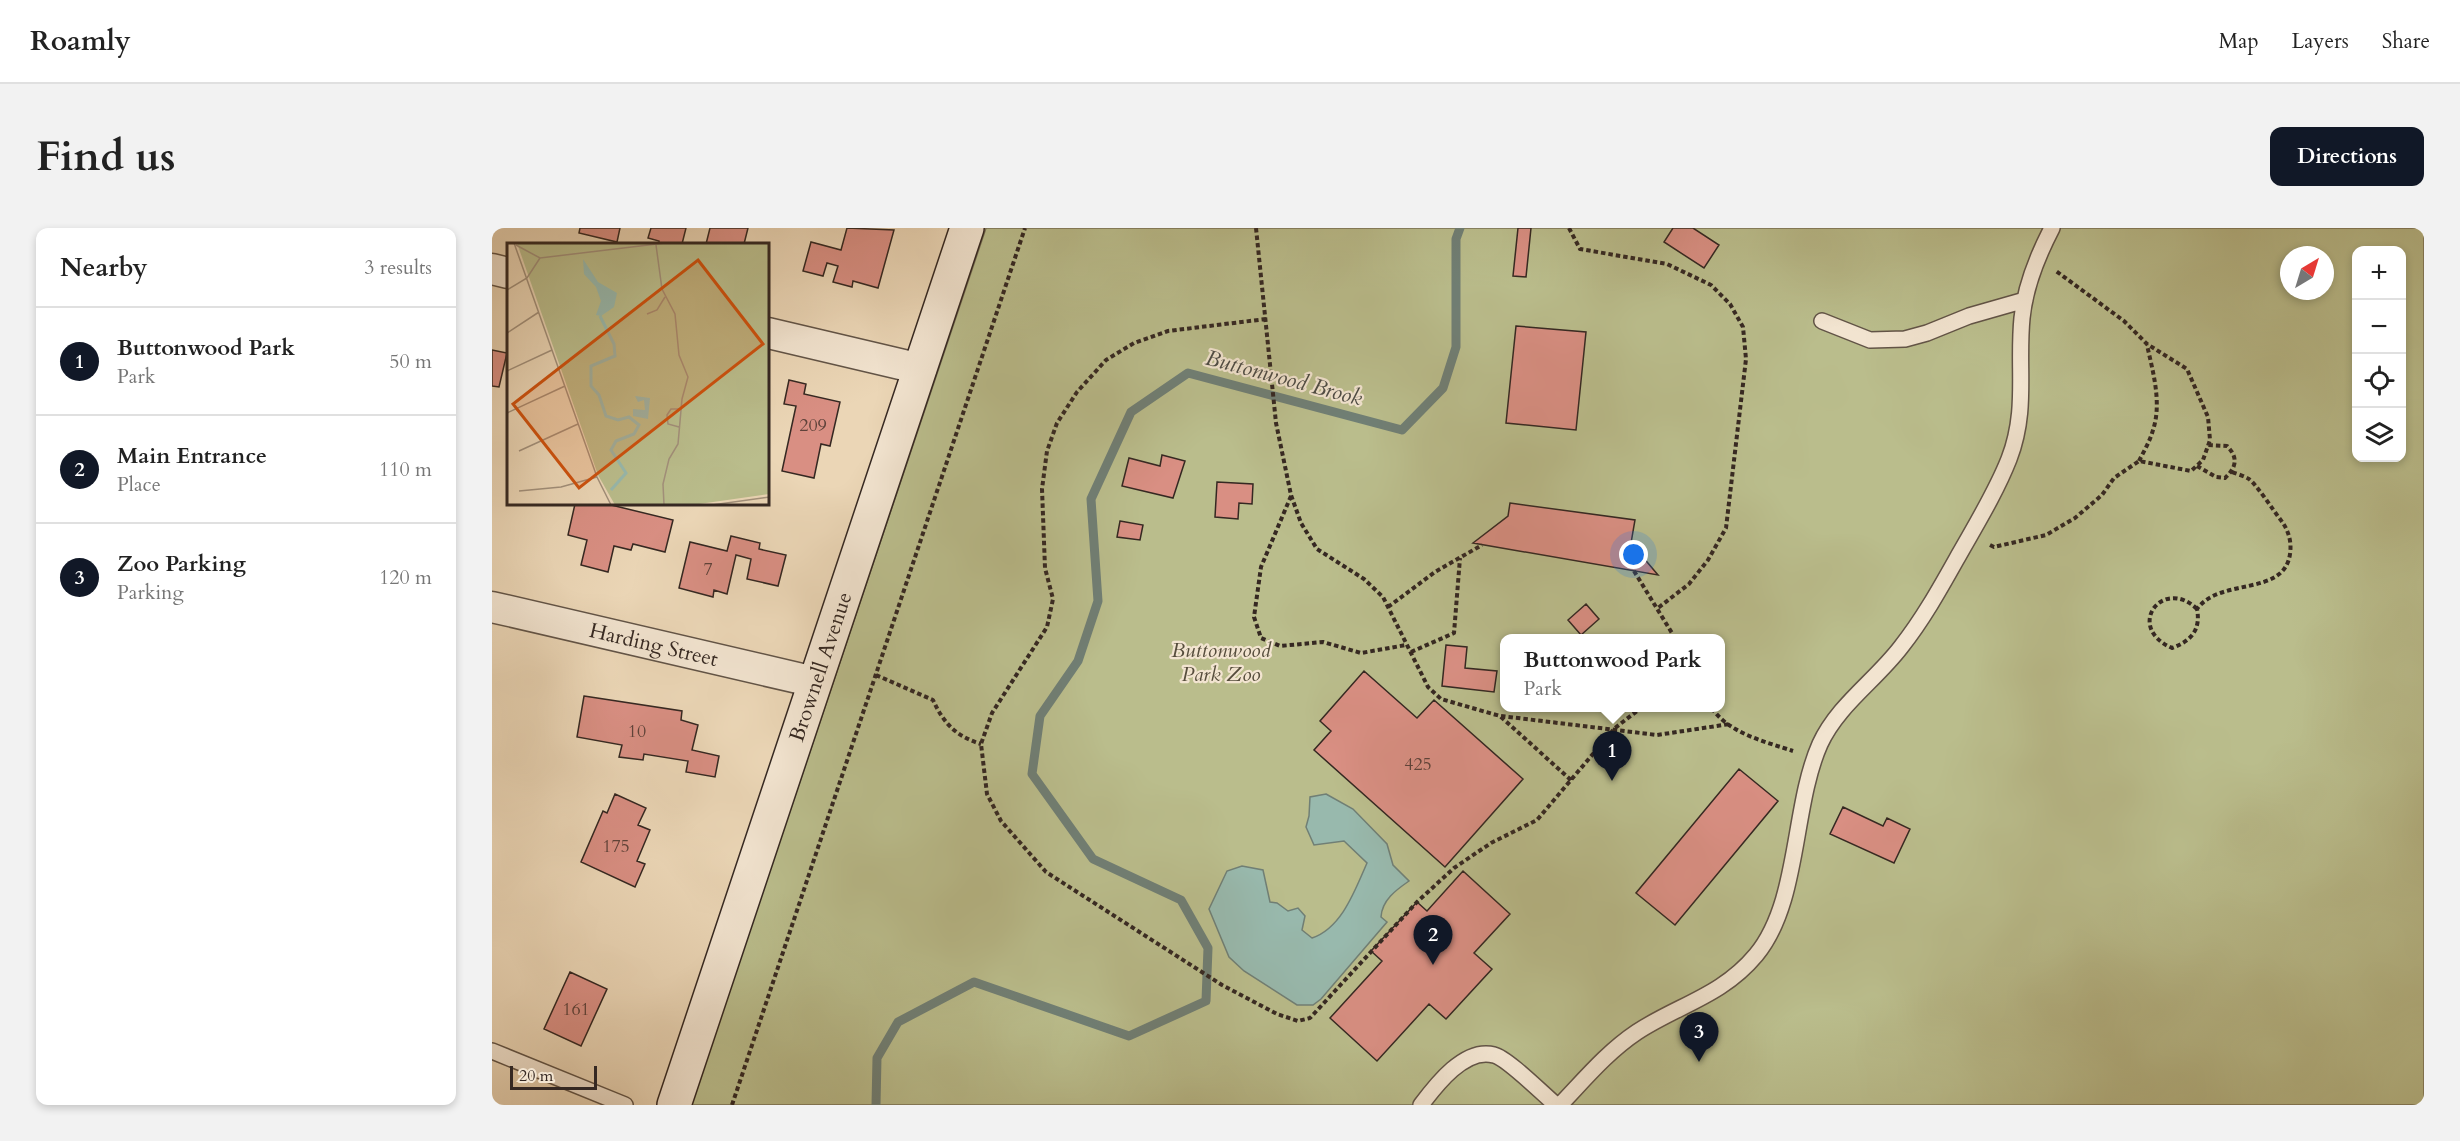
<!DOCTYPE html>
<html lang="en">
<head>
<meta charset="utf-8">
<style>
	:root { --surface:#fff; --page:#f2f2f2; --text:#222; --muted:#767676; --line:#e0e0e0; --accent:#111827 }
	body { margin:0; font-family:Cardo,serif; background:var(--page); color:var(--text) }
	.controls { position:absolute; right:18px; top:18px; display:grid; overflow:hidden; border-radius:12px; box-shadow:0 3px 9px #0003 }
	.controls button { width:54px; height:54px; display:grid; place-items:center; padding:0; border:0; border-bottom:2px solid var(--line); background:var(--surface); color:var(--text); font:30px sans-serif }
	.compass { position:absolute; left:1788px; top:18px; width:54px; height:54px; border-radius:50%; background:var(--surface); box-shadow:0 3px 9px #0003; rotate:38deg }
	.scale { position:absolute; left:18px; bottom:15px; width:87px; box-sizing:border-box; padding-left:6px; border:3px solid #352822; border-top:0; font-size:16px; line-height:21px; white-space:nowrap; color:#352822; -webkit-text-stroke:4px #f2e4d0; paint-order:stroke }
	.you { position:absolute; left:1142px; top:327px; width:21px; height:21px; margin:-15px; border:4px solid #fff; border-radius:50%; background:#1a73e8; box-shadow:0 0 0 9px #1a73e833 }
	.badge { display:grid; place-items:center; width:39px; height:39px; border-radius:50%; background:var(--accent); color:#fff; font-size:20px; font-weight:700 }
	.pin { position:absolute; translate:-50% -50px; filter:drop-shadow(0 2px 3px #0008) }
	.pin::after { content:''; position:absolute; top:32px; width:21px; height:18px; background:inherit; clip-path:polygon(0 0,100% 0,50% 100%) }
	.popup { position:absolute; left:1008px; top:406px; width:225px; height:78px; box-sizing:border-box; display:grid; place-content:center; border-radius:12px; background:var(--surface); filter:drop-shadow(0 2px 4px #0005); font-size:20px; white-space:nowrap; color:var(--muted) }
	.popup b { font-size:22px; color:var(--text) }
	.popup::after { content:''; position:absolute; left:50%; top:100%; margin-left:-12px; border:12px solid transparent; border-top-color:var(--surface) }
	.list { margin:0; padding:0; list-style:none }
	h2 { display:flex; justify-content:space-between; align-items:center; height:78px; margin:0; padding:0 24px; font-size:26px }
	h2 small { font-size:20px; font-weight:400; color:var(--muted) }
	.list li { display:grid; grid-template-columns:39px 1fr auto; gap:18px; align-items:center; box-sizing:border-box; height:108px; padding:0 24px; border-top:2px solid var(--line) }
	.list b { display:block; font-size:22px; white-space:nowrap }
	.list p { margin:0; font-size:20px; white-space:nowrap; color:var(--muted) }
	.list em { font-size:20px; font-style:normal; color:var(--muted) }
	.icon { flex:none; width:33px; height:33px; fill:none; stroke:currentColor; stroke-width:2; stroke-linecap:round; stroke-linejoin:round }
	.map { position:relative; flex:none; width:1932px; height:877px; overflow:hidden; border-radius:12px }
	header { display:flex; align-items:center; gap:36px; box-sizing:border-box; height:84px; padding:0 30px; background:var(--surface); border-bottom:2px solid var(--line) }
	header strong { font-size:28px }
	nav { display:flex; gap:33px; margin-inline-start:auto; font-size:21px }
	.intro { display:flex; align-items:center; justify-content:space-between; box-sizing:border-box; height:144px; padding:0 36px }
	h1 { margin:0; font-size:42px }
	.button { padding:15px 27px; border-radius:12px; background:var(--accent); color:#fff; font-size:21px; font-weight:700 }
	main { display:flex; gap:36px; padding:0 36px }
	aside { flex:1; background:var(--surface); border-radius:12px; box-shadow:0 3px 9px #0003 }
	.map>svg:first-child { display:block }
	.green { fill:#babd8c; stroke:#787257; stroke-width:1.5; fill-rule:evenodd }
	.water { fill:#98b9ad; stroke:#707f75; stroke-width:1.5 }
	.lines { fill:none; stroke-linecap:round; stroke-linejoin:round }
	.stream { stroke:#707f75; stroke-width:9 }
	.building { fill:#d98f83; stroke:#352822; stroke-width:1.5 }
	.lane-casing { stroke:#625447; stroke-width:18 }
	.street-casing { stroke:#625447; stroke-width:33 }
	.secondary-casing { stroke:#352822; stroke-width:36 }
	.path { stroke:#352822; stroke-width:4; stroke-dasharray:4.5 3; stroke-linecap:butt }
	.lane { stroke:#f2e4d0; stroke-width:15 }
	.street { stroke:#f2e4d0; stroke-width:30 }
	.secondary { stroke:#f2e4d0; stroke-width:33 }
	.labels { text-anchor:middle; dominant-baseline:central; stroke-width:4.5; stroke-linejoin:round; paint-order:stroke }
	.number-label { font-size:18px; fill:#5e423a }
	.street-label { font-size:21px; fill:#352822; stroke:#f2e4d0 }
	.park-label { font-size:21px; font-style:italic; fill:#564d3c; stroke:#f2e4d0 }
	.water-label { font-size:22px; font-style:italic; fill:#4e4c45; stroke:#f2e4d0 }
	.inset-river { fill:none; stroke:#98b9ad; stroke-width:3 }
	.inset-road { fill:none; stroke:#a2907b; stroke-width:1.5 }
	.view { fill:#cd520f; fill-opacity:0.15; stroke:#cd520f; stroke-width:3 }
	.inset-edge { fill:none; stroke:#352822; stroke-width:3 }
</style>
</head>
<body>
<header>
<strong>Roamly</strong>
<nav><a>Map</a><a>Layers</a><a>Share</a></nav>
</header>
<div class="intro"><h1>Find us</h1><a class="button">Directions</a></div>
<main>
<aside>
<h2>Nearby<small>3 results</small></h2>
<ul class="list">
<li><span class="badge">1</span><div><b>Buttonwood Park</b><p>Park</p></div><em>50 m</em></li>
<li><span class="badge">2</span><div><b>Main Entrance</b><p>Place</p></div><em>110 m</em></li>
<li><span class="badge">3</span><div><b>Zoo Parking</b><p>Parking</p></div><em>120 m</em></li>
</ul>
</aside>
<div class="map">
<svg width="1932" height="877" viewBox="0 0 1932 877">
	<rect width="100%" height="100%" fill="#ebd6b6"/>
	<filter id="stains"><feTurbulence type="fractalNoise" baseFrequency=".00333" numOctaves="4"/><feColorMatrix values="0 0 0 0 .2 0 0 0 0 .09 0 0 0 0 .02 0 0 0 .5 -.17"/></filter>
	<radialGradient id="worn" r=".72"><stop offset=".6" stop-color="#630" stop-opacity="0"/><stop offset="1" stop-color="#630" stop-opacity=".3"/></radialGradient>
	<path class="green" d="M494,0H1932V877H199ZM1864,22H1910V230H1864ZM1797,27H1833V63H1797ZM1012,410H1228V480H1012Z"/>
	<path class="water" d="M834,566L861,581L895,616L901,637L917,653C904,662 890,672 889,689L895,694L829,771L821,777H805L752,743L737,729L717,681L735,643L750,638L771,642L778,674L785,675L796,683L806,680L813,688L810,702L820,710C850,700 863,662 875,635L852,613L822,617L814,599L817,588L818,569Z"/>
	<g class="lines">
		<path class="stream" d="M384,877L385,830L406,794L482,754L637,808L714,773L716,720L689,672L601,631L540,546L548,488L586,433L606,373L599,271L639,184L696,145L910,202L951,160L964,119V11L968,0"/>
	</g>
	<path class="building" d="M88,0H128L125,14L87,5Z
		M159,0H194L190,16H167V13L156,10Z
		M218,0H256L252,16H214Z
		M355,0L402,2L386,60L361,53L360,59L341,54L346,38L335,35L331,48L311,43L319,14L349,22Z
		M1026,0H1039L1034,49L1021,48Z
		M1181,0H1201L1227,17L1212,40L1172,14Z
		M1024,98L1094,104L1084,202L1014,195Z
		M0,122L15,125L7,159L0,158Z
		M297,152L314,156L312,166L348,174L338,218L329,216L322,250L290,243L304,178L292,176Z
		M670,227L693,233L681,270L630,258L637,230L668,238Z
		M725,254L761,256L760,276L747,275L746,291L723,289Z
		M1018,275L1143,292L1139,315L1166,347L981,315L1016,288Z
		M83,276H115L181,292L173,324L141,316L139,322L122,318L116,344L89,337L95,312L76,307Z
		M628,293L651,297L648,312L625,309Z
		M239,308L268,315L267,321L294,327L286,358L255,351L259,331L244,327L235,366L222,362L221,369L187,360L198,314L235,323Z
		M1094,376L1107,391L1089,407L1076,392Z
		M954,417L975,419L973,440L1005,443L1002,464L950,458Z
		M872,443L925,490L942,472L1031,551L953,639L822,522L839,503L828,493Z
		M92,468L190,483L189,492L206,497L200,522L227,528L223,549L194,544L196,533L152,526L151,532L127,529L130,517L85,509Z
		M1247,541L1286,573L1183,697L1144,665Z
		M123,566L154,580L146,597L158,602L145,633L153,636L143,659L89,634L111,583L115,585Z
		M1351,579L1391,598L1395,590L1418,601L1402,635L1338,606Z
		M971,643L1018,686L982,725L1000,741L954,791L937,776L885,833L838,790L890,733L879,723L925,674L935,683Z
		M78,744L115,761L89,818L52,801Z"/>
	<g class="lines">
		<g class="lane-casing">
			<path id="lane" d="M1330,93L1378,112L1413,111L1435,105L1477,88L1533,72
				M0,823L133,877
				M929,877C944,857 973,819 1002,827C1015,830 1051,866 1064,877
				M1068,877C1092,852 1115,824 1145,804C1186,777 1230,768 1264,727C1308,674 1300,579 1328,516C1346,477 1383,453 1409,419C1432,390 1450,357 1468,325C1485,295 1504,264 1517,231C1536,182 1525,140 1530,90C1533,59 1546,27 1560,0"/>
		</g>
		<g class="street-casing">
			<g id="street">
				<path d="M0,41L16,45"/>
				<path d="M276,105L429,141"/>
				<path id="s1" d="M0,379L323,454"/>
			</g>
		</g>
		<g class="secondary-casing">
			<g id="secondary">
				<path id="s2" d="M182,877L475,0"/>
			</g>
		</g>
		<path class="path" d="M764,0L784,195L799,267L809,295L825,321L872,351L891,369L936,459L949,471L1008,488L1080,553
			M1077,0L1088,21L1175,36L1219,57L1238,76L1251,99L1254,131L1234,300L1216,332L1197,356L1166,380
			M774,91L676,103L642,115L614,132L585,164L565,195L555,223L550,261L553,340L561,371L555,399L500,485L489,516L495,566L509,593L554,644L730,757L785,786L806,793L818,790L925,674L962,640L999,615L1045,592L1123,500L1149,480
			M1647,233C1652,223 1658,213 1661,202C1670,175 1661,144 1655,117
			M1705,238L1724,249L1733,250C1745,239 1746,229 1735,218L1716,217
			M799,268L769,339L762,389L769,410L788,418L831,414L869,425L914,417
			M1498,317L1502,319L1554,307L1583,290L1610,267L1622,250L1647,233L1699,243L1711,232L1718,212L1716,189L1695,141L1655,116L1632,93L1564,43
			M1142,343L1183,410
			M896,379L943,344L990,317
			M1705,381C1671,348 1632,399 1680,420C1699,413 1709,402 1705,381C1728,349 1792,369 1798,326C1800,313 1796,301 1788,291C1781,282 1765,257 1757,251C1752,248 1745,246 1740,244
			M919,424L962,405L968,330
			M384,447L441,472C452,496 464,508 489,516
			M1220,480C1236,505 1274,514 1301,523
			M1009,488L1165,507L1238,496
			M240,877L533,0"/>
		<use href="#lane" class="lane"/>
		<use href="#street" class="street"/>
		<use href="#secondary" class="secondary"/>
	</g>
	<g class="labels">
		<g class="number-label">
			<text x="321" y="197">209</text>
			<text x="216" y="341">7</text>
			<text x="145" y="503">10</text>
			<text x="926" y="536">425</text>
			<text x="124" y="618">175</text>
			<text x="84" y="781">161</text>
		</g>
		<g class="street-label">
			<text stroke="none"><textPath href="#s1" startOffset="166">Harding Street</textPath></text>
			<text stroke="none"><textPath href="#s2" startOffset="462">Brownell Avenue</textPath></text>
		</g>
		<g class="park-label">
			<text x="729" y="422">Buttonwood<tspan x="729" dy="24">Park Zoo</tspan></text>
		</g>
		<g class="water-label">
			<text transform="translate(792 150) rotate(15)">Buttonwood Brook</text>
		</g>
	</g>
	<g transform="translate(15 15)">
		<rect width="262" height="262" fill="#ebd6b6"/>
		<path d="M10,0H262V251L185,262H108L91,232Z" fill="#babd8c"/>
		<path d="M76,16L91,39L110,50L107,64L94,73L89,72L94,58L89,44L77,31ZM128,153L143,155L141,176L126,173V166L138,167L137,157L131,159Z" fill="#98b9ad"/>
		<path class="inset-river" d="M93,73L107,101L108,113L84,123V143L92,152L99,173L111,177L122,174L132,182L127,191L109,198L104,207L119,230L104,247"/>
		<path class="inset-road" d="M7,0L90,234L104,262M9,2L33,15L158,0M149,2L155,46L168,71L172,112L181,134L175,156L171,201L162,216L156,241L157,262M0,47L20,35L33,15M140,71L150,67L158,54M0,90L32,69M0,128L45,107M0,170L58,143M172,184L161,181L160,172L164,166H174M12,208L71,181M12,248L54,244L90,234M205,262L263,254"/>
		<path class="view" d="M191,17L256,101L72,245L6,161Z"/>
		<rect width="262" height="262" class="inset-edge"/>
	</g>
	<rect width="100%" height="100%" filter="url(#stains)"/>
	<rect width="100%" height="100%" fill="url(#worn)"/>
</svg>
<div class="controls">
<button>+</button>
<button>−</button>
<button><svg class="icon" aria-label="locate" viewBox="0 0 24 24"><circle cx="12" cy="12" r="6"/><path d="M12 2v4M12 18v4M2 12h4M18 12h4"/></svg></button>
<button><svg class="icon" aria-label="layers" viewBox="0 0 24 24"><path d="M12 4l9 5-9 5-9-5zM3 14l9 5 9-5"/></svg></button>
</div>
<svg class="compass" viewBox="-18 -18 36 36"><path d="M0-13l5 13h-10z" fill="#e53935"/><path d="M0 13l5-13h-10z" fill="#767676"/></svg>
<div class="scale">20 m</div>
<div class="you"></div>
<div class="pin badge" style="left:1120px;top:553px">1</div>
<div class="popup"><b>Buttonwood Park</b>Park</div>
<div class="pin badge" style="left:941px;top:737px">2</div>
<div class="pin badge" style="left:1207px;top:834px">3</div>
</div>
</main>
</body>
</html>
